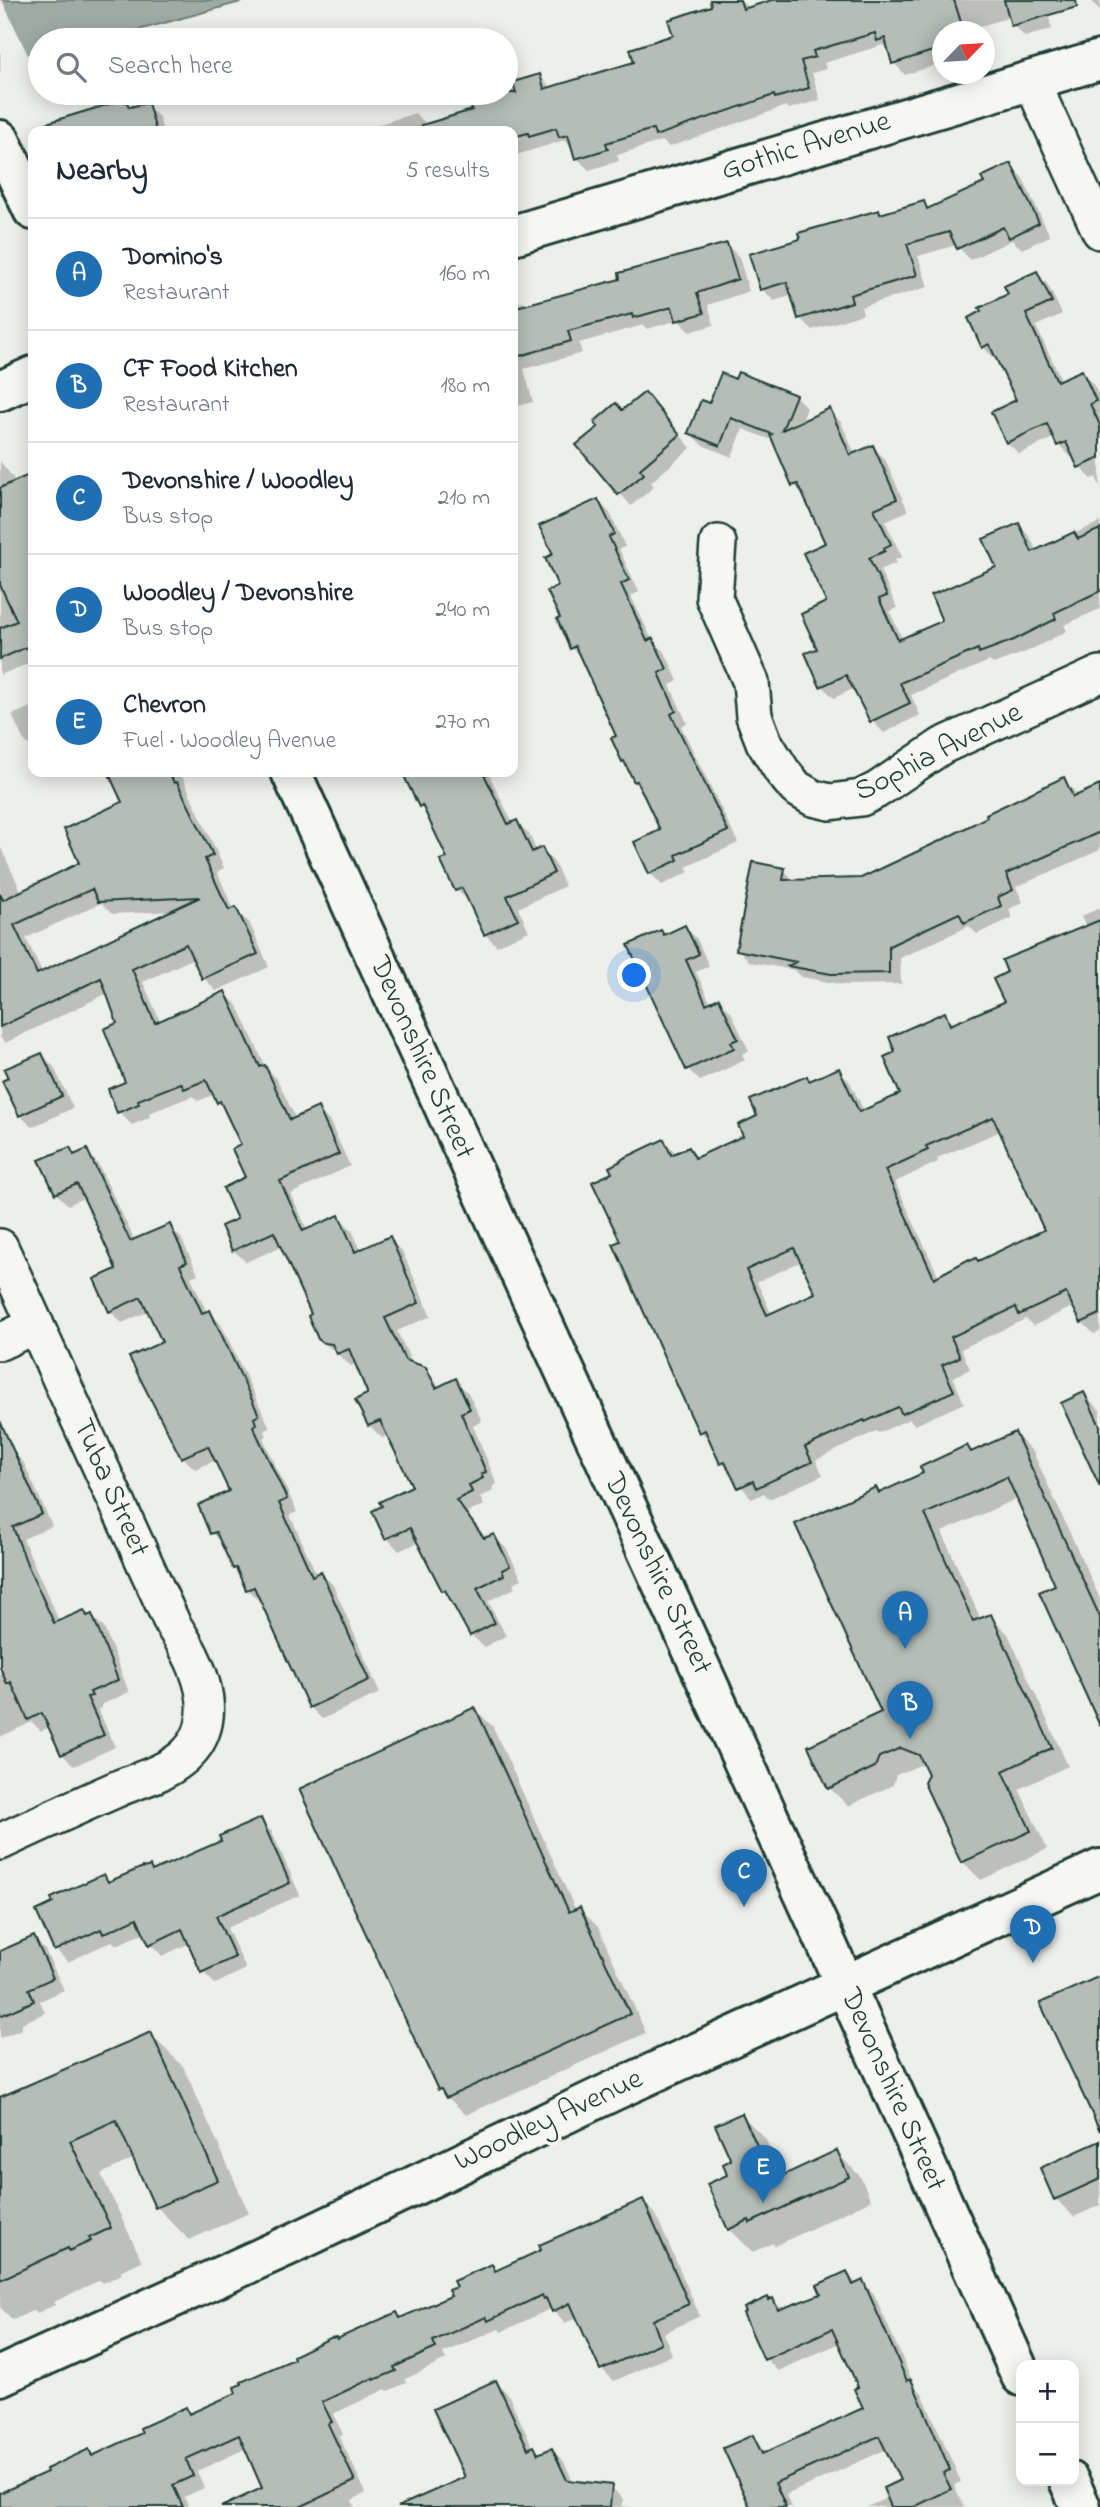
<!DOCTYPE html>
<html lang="en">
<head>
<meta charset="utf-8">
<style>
	:root { --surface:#fff; --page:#f2f2f3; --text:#1f2937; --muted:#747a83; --line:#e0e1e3; --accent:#1f6fb2 }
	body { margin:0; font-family:"Indie Flower",sans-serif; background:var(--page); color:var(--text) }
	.controls { position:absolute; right:21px; bottom:21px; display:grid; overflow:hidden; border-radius:14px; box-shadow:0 4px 18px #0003 }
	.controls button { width:63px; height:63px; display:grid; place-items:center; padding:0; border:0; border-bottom:2px solid var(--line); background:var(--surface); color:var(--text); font:35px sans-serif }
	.compass { position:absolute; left:932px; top:21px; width:63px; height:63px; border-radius:50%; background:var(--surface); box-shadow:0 4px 18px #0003; rotate:65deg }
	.you { position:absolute; left:635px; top:976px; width:24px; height:24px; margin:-18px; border:5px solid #fff; border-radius:50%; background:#1a73e8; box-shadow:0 0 0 10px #1a73e833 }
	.badge { display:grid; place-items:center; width:46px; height:46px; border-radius:50%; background:var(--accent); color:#fff; font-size:23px; font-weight:700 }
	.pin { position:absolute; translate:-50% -58px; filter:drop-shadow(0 2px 4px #0008) }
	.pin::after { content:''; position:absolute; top:37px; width:24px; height:21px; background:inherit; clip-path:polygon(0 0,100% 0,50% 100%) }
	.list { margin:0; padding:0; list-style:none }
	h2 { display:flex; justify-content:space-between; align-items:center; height:91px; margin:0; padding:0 28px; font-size:30px }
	h2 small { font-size:23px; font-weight:400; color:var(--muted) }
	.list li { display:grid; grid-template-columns:46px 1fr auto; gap:21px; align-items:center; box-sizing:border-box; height:112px; padding:0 28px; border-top:2px solid var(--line) }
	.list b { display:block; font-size:26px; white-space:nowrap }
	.list p { margin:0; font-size:23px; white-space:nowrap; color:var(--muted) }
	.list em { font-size:23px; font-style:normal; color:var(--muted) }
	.icon { flex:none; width:38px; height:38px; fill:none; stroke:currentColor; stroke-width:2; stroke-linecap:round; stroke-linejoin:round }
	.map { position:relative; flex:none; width:1100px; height:2507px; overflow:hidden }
	.search { position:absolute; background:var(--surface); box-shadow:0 4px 18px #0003; left:28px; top:28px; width:490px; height:77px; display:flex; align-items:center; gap:18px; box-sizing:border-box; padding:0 24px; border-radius:38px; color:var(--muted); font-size:26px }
	.panel { position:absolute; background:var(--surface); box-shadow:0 4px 18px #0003; left:28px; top:126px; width:490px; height:651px; border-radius:14px }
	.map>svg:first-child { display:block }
	.water { fill:#9faaa4; stroke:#6c7e77; stroke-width:2 }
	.pier { fill:#edefea }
	.shadow { fill:#0003; fill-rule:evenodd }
	.building { fill:#b4bdb8; stroke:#1f3d34; stroke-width:2; fill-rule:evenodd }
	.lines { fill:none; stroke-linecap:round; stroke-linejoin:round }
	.street-casing { stroke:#1f3d34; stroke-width:40 }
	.secondary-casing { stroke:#1f3d34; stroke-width:44 }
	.primary-casing { stroke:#1f3d34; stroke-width:44 }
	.street { stroke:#f6f6f2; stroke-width:35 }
	.secondary { stroke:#f6f6f2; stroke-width:38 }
	.primary { stroke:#f6f6f2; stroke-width:38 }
	.labels { text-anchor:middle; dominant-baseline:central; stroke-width:7; stroke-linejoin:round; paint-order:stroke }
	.street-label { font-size:30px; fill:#1f3d34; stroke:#f6f6f2 }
</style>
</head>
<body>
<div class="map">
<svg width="1100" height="2507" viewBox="0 0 1100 2507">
	<rect width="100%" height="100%" fill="#edefea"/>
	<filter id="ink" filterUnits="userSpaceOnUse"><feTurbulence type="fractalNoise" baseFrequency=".0143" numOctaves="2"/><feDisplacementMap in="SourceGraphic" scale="14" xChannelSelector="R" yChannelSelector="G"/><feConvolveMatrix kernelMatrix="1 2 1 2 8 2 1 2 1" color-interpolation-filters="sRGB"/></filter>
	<g filter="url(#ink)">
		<path class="water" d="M0,0H248L102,40H40V63L0,71Z"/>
		<path class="pier" d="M0,0H2L34,68L0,75Z"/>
		<path class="shadow" d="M731,0H740L749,9L777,0H1048L1044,1L1052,29L1025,37L1013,25L1011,17L970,29L971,32H942V63L905,75L894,63L890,52L883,45L824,63L826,69L812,73L820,100L789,109L786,106L669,147L662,141L617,155L619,161L589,170L577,158L573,149L565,140L513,156V131H357L415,113L427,125L474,111L469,94L474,93H506V89L540,76L552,89L636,63Z
			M1092,0H1100V10L1093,3Z
			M126,101L133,108L147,105L159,117L163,131H89L84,114Z
			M1010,165L1022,177L1050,236L1022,249L1012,240L970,260L957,245L918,256L928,287L861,307L863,314L812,330L800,318L793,295L774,301L762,289L802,240L878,212L882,216L924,203L930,210L986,184Z
			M727,245L739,257L749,291L708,305L714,325L690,332L678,320L647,329L643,325L579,343L582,353L524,369L533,402L513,407V304L523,302L528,306L623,280Z
			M1036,273L1048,285L1062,314L1036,326L1062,381L1081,372L1093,384L1100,398V487L1096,477L1092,479L1080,467L1074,455L1071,457L1059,445L1055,437L1019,454L1007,442L1018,401L997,358L995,359L983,347L1010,295Z
			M795,396L807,408L801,423L829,410L841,422L855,454L873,447L885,459L908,511L885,521L902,557L895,560L896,563L880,570L897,608L890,612L903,640L944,622L998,568L1018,525L1030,537L1037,551L1100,522V609L1064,625L1067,631L1026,652L993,664L989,661L911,695L920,715L884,733L872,721L855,688L834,698L822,686L819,650L829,603L827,543L806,498L794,485L774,441L743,429L732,457L702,445L690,433L710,405Z
			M656,406L691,448L651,482L654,487L631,506L579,445L623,412Z
			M0,461L17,483L33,475V676L28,664L0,675V587L2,586L0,581Z
			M598,501L610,513L624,544L625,547L619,549L639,592L631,596L652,640L665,652L678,681L670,685L687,723L681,726L738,843L686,867L689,872L662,885L650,873L663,831L643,790L635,781L628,766L624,761L614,739L619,737L582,658L571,648L562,619L560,587L555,555Z
			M33,706V749L23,739L12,715Z
			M110,772H180L224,868L217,872L234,910L249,922L269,967L216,991L204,978L194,958L143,982L161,1023L225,993L238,1006L266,1068L277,1079L296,1119L318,1109L330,1122L350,1166L291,1194L308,1231L339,1217L352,1230L361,1251L389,1239L402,1251L431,1316L397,1331L413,1365L425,1369L441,1388L455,1380L468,1393L482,1421L473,1426L497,1484L492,1487L494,1491L480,1497L484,1505L467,1513L486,1539L493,1536L506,1548L522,1579L513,1583L515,1588L488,1601L506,1636L484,1647L471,1635L452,1600L443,1590L419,1542L399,1551L387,1538L414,1487L389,1435L382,1438L369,1425V1395L357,1363L351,1366L319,1338L313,1315L283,1246L246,1262L233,1250L248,1178L243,1146L227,1110L215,1094L198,1101L193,1096L149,1113L150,1117L132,1125L119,1112L128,1083L120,1024L108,993L5,1043L0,1037V846L22,893L82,864L124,803ZM101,903L112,914L175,911L42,973L26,938Z
			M405,772H488L513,824L517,822L529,834L537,852L542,850L554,862L565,886L518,908L529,931L497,946L485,934L470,901L456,890L449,858L428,814L420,806Z
			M1063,780L1077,794L1100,784V850L1016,887L1023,902L1009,909L1012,918L977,934L969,926L900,958L901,984L844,985L802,977L794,970L750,962L738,949L784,870L796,882L861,880L945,841Z
			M1100,908V1332L1094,1334L1082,1322L1074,1306L1033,1326L1026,1319L961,1349L970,1369L953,1377L964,1403L915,1425L909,1419L879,1433L876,1431L816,1460L823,1475L769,1499L764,1493L752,1499L722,1463L713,1444L701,1432L622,1242L614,1174L664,1141L676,1153L689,1149L699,1158L745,1137L759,1117L806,1078L811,1082L838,1070L850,1082L864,1111L902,1095L898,1053L944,1014L955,1025L1006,1003L1086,928L1081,916ZM1001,1131L1046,1231L978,1262L939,1277L895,1182L938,1162L937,1158ZM802,1261L817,1294L772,1315L757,1282Z
			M685,927L697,939L709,966L696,972L711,1004L719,1000L731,1012L749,1051L742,1054L745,1060L700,1081L688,1069L661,932L665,936Z
			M42,1055L54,1067L73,1108L32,1127L20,1115Z
			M70,1149L77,1156L86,1152L98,1164L135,1241L169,1226L181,1238L198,1274L191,1277L207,1313L209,1312L221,1324L270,1428L264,1430L267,1436L263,1438L297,1512L290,1515L317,1575L321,1573L333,1585L380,1693L322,1719L310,1707L262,1600L259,1601L247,1589L223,1545L212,1533L200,1506L231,1492L216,1460L195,1469L183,1457L131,1358L164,1343L149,1311L122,1323L110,1311L118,1269L85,1197L68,1205L56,1193Z
			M1084,1394L1100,1410V1468Z
			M1015,1434L1033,1452L1100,1599V1722L1057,1585L1018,1498L942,1532L981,1620L990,1616L1008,1634L1068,1766L1019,1789L1047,1849L981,1880L963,1862L926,1783L930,1773L927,1768L920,1765L896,1775L893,1785L848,1806L830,1788L884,1713L875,1489L881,1494L925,1474L967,1447L973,1453Z
			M8,1446L24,1463L52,1526L23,1539L60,1623L83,1612L89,1618L92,1616L104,1628L129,1692L101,1705L102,1708L98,1709L115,1747L74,1766L62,1754L50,1727L41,1731L32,1722L0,1737V1450Z
			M475,1709L493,1727L576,1911L580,1909L598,1927L646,2033L466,2115L439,2089Z
			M260,1820L272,1832L300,1895L227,1928L246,1969L215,1984L203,1972L190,1943L162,1956L151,1944L145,1932L117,1945L112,1941L68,1962L56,1950L104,1876L111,1883L150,1868L155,1872L223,1841Z
			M33,1938L45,1950L64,1990L40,2001L45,2013L22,2023V2029L0,2038V1953Z
			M150,2034L183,2066L249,2213L189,2240L157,2207L135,2158L101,2174L142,2261L120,2271L122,2274L103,2283L100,2280L54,2302L55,2305L37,2313L34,2310L13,2320L0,2307V2099Z
			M741,2115L765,2138L783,2177L836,2152L860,2176L871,2200L775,2246L773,2243L753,2252L729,2229L730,2175Z
			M1100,2143V2205L1074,2217L1056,2199Z
			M643,2201L655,2213L700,2316L664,2333L672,2355L614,2381L602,2369L578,2317L565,2323L552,2308L501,2332L499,2329L443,2353L446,2360L405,2379L406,2383L388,2391L386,2389L333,2414L343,2434L339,2436L366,2493L352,2500L355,2507H242L264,2489L247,2448L197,2471L204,2488L184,2497L189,2507H0V2502L7,2492L89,2451L94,2457L144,2434L185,2409L191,2415L239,2394L337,2341L396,2314L402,2319L453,2297L491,2266L497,2272Z
			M846,2273L857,2284L863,2282L874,2294L914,2385L922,2393L961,2482L954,2485L964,2507H867L889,2497L902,2481L887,2449L786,2495L791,2507H752V2437L767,2454L865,2409L860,2388L840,2343L778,2371L766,2359L770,2302L773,2300L783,2310L823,2295Z
			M496,2382L508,2394L533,2448L541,2455L552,2450L564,2462L574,2483L611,2487L623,2499L622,2506L632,2507H439L468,2478Z"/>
		<path class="building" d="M710,0H740L743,9L772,0H954L964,32H942V48L892,64L885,38L877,41L875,33L813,51L815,57L801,61L809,88L775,98L774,95L655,136L653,129L606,143L608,149L575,159L568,135L559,137L556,128L529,136L528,133L513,137V131H423L422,125L472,110L467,93H516L513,82L540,74L544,89L634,62L630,49L673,35L668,20L711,6Z
			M1004,0H1076L1077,7L1011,26Z
			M126,99L129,107L148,103L156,131H41L40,125Z
			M1011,163L1039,223L1009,238L1003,227L957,249L949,232L907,244L917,275L850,295L852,302L798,319L787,282L760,290L749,254L800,239L798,233L879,210L880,214L924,201L927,209L984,183L981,177Z
			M727,243L738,279L697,293L704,313L676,321L672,307L633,318L632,314L568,331L571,341L513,358V308L620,279L619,273Z
			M1037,271L1052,302L1026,314L1057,381L1082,370L1096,401L1090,404L1100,425V458L1078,468L1066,442L1057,446L1047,424L1006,443L991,412L1016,400L989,344L982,348L968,318L981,311L979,308L1008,294L1004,286Z
			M738,372L796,395L782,430L830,408L850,455L873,445L897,499L874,509L891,544L884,548L885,551L869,558L887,596L879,599L898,640L942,621L931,595L996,567L983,539L1019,523L1032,552L1074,532L1078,539L1100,529V591L1054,613L1056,619L1014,640L979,653L978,649L900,683L910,703L870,722L846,675L820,687L805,653L817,649L801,614L826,602L803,553L825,543L798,484L792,486L770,435L772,434L731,418L720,446L688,433L701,400L709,403L721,373L735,379Z
			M645,392L680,435L640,469L644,474L618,495L576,445L598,427L594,422L616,403L622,410Z
			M33,473V656L29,646L0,659V628L17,621L0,585V488Z
			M598,499L613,530L614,534L609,537L629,580L621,584L647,641L653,638L667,669L659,673L676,711L671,714L728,831L676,855L678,860L649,874L634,842L660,830L637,781L634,782L624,761L622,762L611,738L616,736L575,646L570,649L557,619L560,618L547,591L558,586L545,558L553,554L539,526Z
			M108,772H169L174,783L177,782L213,855L205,859L222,896L229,910L236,907L258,954L202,979L186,944L132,969L155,1023L225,991L260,1067L265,1065L290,1120L318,1107L339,1154L280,1181L303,1231L339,1215L355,1252L390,1236L419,1303L385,1318L405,1360L426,1367L436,1388L456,1378L470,1409L461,1413L486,1472L481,1474L483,1478L469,1485L472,1492L456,1500L484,1538L494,1534L510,1566L502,1570L504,1575L477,1588L495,1623L470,1636L445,1590L442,1591L410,1528L385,1539L372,1511L382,1506L379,1502L412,1486L380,1421L368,1426L355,1400L367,1394V1392L349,1349L337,1354L332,1344L324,1343L318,1339L308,1316L311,1314L274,1232L232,1251L221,1226L237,1219L223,1188L245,1177L232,1149L241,1145L220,1101L217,1103L206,1080L184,1089L181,1083L138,1100L139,1104L117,1113L108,1089L125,1082L104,1029L117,1023L101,978L0,1027V894L3,900L79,863L64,829L122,802ZM92,889L98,902L200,897L37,974L14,925Z
			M402,772H483L508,824L517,820L532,852L542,847L554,873L507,896L518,919L484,935L462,888L455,891L440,860L447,858L422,805L419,807Z
			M1064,777L1073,797L1100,785V832L1006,874L1013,890L998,897L1001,906L964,923L959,913L889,946V973L831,974L788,966L796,962L736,950L753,862L785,868L783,880L861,878L944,839L987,817L986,814Z
			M1100,920V1314L1081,1323L1066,1293L1019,1315L1016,1307L951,1337L960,1357L942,1365L954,1391L902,1414L898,1407L865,1422L864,1420L805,1447L812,1462L756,1488L753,1481L738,1488L725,1462L720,1464L705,1430L699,1433L691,1416L613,1244L620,1241L592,1182L612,1173L609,1167L621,1161L620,1160L664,1139L671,1155L689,1147L695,1158L743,1136L738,1125L757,1116L750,1100L807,1076L809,1081L839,1068L859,1112L900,1094L884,1057L895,1052L889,1037L945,1012L950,1025L1004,1002L993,979L1007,972L1002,960ZM993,1117L1044,1230L978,1261L976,1258L970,1261L969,1259L934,1278L885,1170L928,1150L926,1146ZM794,1248L815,1293L767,1315L746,1270Z
			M685,925L699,954L686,960L706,1004L719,998L738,1039L731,1042L734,1048L686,1070L628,945L661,930L664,935Z
			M42,1053L62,1096L19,1116L2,1081L8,1078L4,1069Z
			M70,1147L74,1155L87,1149L130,1241L170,1224L187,1262L180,1265L202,1313L210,1310L259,1415L254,1418L256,1424L253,1426L287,1499L279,1503L312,1576L321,1571L369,1680L309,1708L254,1587L246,1590L236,1568L233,1569L216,1532L210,1534L198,1505L229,1491L208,1446L181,1458L129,1357L162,1342L141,1297L109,1312L94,1279L116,1269L95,1222L77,1184L55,1194L39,1160Z
			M1084,1392L1100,1426V1487L1061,1403Z
			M0,1421L42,1514L13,1527L27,1564L54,1623L84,1610L87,1616L92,1614L118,1680L90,1692L92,1696L87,1697L104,1735L61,1755L42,1713L28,1720L11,1682L7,1684L0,1667Z
			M1015,1432L1100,1617V1726L1039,1592L1055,1585L1007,1477L925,1514L973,1621L991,1614L1052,1748L1003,1771L1031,1831L961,1863L924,1783L928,1774L919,1755L901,1748L879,1757L875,1767L828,1789L808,1746L881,1712L795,1524L876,1487L879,1493L923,1473L920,1467L967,1445L971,1452Z
			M475,1707L569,1912L580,1907L630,2014L446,2098L441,2089L438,2090L299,1789Z
			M261,1818L290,1883L216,1916L235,1957L201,1973L182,1929L149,1945L137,1918L103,1934L101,1929L54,1951L36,1911L53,1903L51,1898L104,1874L108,1882L143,1867L144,1868L150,1866L152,1871L221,1841L219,1836Z
			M34,1936L53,1978L29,1989L34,2001L0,2016V1951Z
			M1100,1976V2131L1040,2003Z
			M151,2032L218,2180L155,2208L116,2120L70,2141L111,2228L89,2238L91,2241L69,2251L68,2248L0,2280V2097Z
			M742,2113L773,2180L837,2150L849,2177L750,2223L749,2220L728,2230L707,2184L727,2175L723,2164L731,2160L715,2125Z
			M1100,2141V2179L1054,2200L1040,2168Z
			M643,2199L689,2304L653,2320L661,2343L600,2370L570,2303L552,2312L546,2298L544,2299L542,2295L488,2321L486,2317L433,2341L436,2348L394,2367L396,2371L374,2380L373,2378L322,2402L332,2422L328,2424L355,2481L300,2507H221L262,2488L239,2435L186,2459L193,2476L173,2485L183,2507H0V2493L47,2472L46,2469L89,2449L92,2456L142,2433L140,2428L186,2407L189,2414L236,2393L234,2387L242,2384L241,2382L294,2359L293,2356L330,2338L336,2337L337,2339L397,2312L400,2318L451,2296L448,2290L456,2287L453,2281L492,2264L495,2271L541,2250L539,2245Z
			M847,2271L853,2285L863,2280L907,2381L911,2379L950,2470L943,2473L951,2489L914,2507H891L883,2488L900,2480L879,2436L775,2483L786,2507H750L723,2448L753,2435L762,2454L863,2408L854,2389L858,2387L832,2329L764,2360L743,2313L746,2312L744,2308L768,2297L769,2300L773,2298L778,2310L821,2294L817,2285Z
			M496,2380L528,2449L534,2446L538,2454L552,2448L567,2480L612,2485L610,2507H397L465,2477L433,2409Z"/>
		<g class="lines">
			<g class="street-casing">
				<path id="street" d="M1031,80L1100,231
					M718,543L714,598L751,682L754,716L764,742L782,771L796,788L813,798L830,802L861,798L877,790L942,746L1100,674
					M0,1247L173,1625C201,1667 228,1727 176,1763C158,1776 137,1780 117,1789C78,1806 39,1824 0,1842
					M0,1342L36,1325"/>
			</g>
			<g class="secondary-casing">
				<path id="secondary" d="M513,235L1100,60
					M0,391L33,376"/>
			</g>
			<g class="primary-casing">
				<path id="primary" d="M0,140L33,210
					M291,772L819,1927L1021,2376
					M0,2376L294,2243L613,2091L1100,1869
					M1069,2481L1081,2507"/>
			</g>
			<use href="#street" class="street"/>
			<use href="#secondary" class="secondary"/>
			<use href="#primary" class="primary"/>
		</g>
	</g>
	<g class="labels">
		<g class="street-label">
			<text transform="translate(806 147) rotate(-17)">Gothic Avenue</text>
			<text transform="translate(939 753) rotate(-27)">Sophia Avenue</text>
			<text transform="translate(421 1058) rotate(66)">Devonshire Street</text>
			<text transform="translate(110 1488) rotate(66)">Tuba Street</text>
			<text transform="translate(657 1574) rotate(65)">Devonshire Street</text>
			<text transform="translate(892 2090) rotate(66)">Devonshire Street</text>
			<text transform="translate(549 2121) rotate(-25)">Woodley Avenue</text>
		</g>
	</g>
</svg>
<div class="controls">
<button>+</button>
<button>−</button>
</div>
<svg class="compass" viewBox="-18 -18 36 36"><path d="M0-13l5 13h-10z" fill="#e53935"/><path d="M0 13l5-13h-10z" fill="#747a83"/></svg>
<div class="you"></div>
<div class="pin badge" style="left:905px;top:1649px">A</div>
<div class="pin badge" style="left:910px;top:1739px">B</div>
<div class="pin badge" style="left:744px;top:1907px">C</div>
<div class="pin badge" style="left:1033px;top:1963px">D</div>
<div class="pin badge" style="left:763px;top:2203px">E</div>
<div class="search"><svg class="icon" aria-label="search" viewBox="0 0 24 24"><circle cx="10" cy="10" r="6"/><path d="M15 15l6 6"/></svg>Search here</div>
<section class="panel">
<h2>Nearby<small>5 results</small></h2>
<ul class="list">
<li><span class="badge">A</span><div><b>Domino's</b><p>Restaurant</p></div><em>160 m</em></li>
<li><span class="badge">B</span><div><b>CF Food Kitchen</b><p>Restaurant</p></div><em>180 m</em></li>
<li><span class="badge">C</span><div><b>Devonshire / Woodley</b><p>Bus stop</p></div><em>210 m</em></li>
<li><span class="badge">D</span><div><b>Woodley / Devonshire</b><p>Bus stop</p></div><em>240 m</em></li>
<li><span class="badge">E</span><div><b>Chevron</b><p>Fuel · Woodley Avenue</p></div><em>270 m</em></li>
</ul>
</section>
</div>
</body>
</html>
